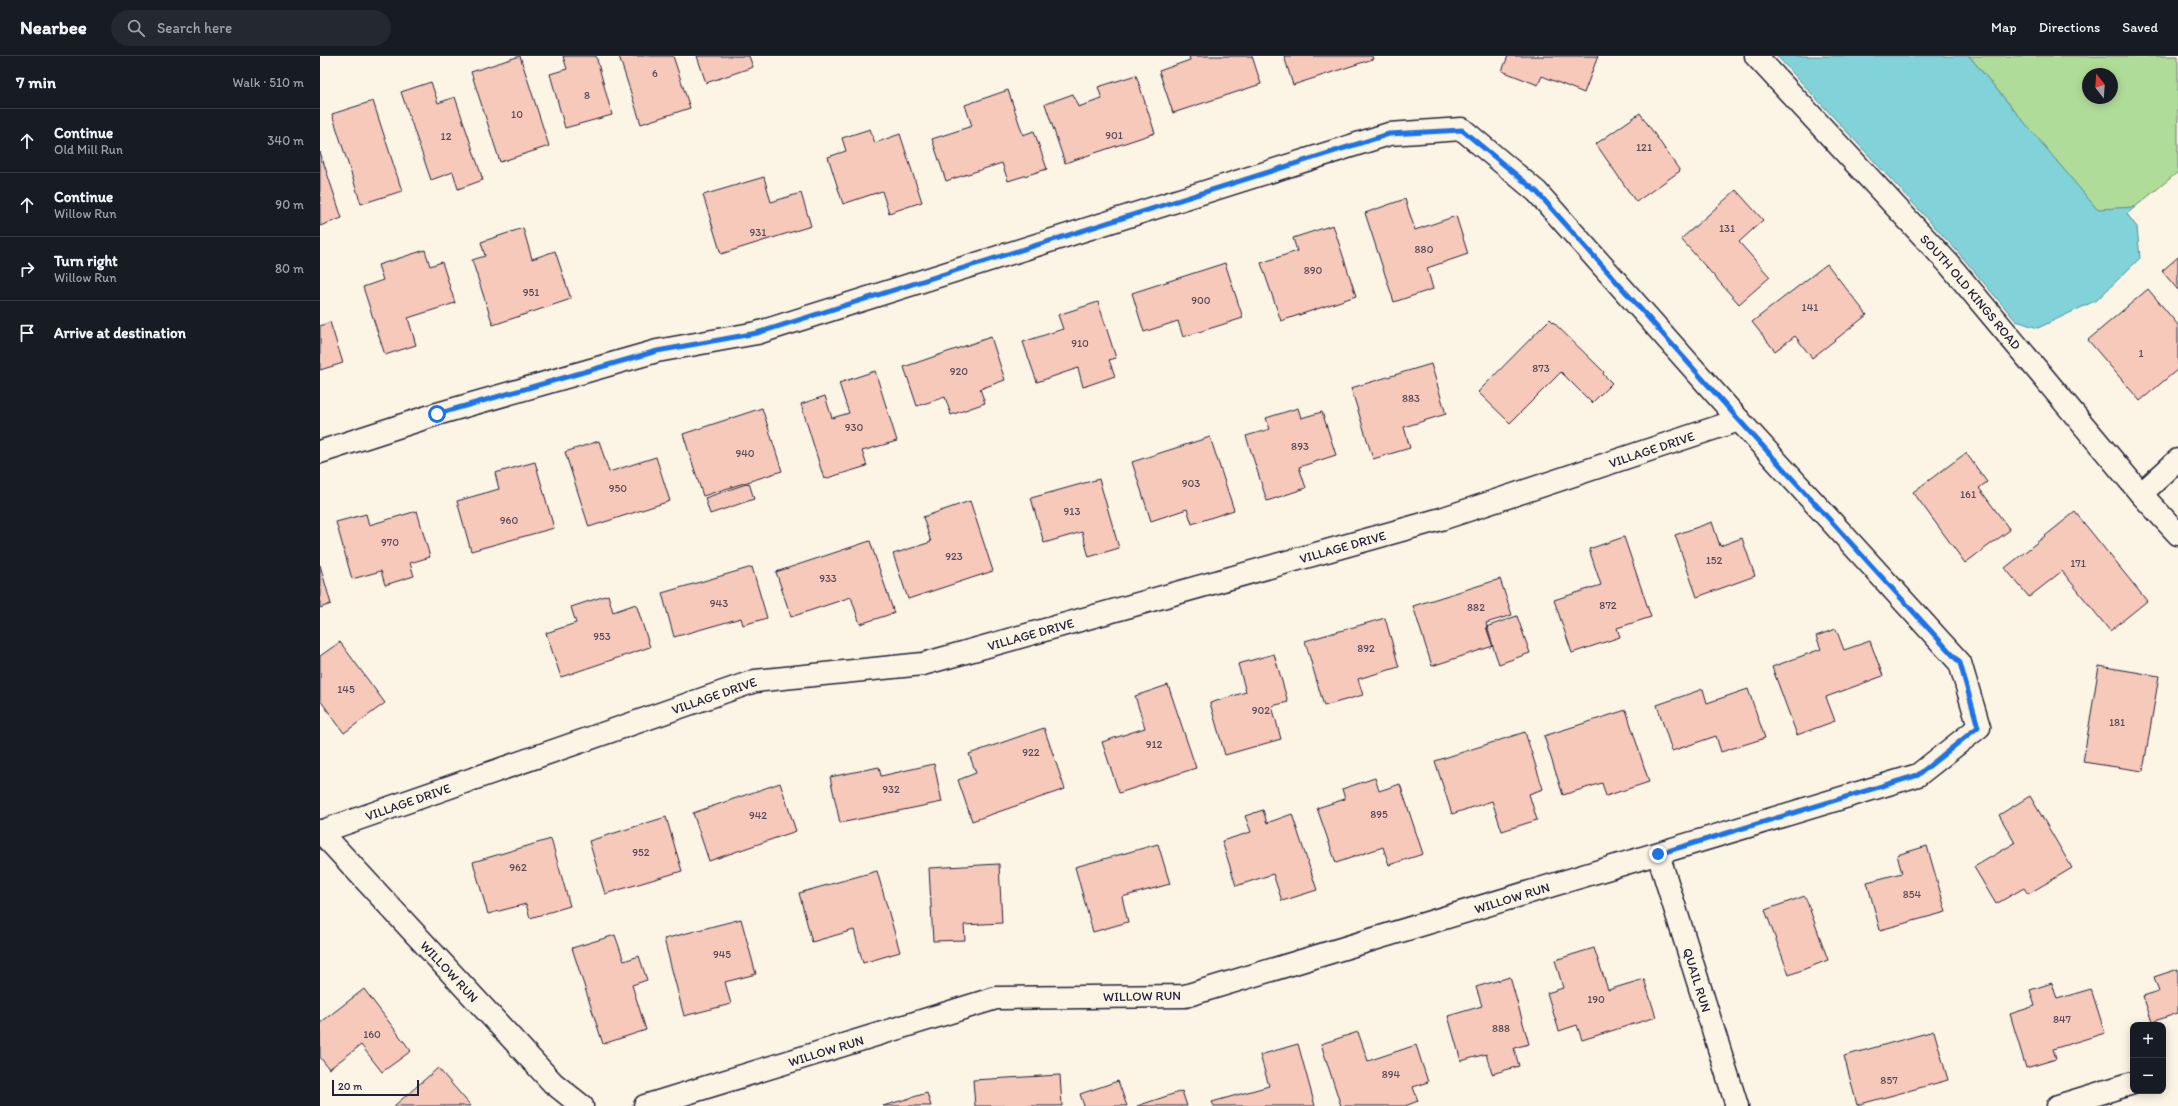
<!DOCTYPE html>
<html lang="en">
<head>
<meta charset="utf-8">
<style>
	:root { --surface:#171b24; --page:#242831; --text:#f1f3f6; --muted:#9ea1a6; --line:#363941 }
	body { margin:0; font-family:Itim,sans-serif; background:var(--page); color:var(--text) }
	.controls { position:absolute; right:12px; bottom:12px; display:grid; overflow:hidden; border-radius:8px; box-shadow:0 2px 10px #0003 }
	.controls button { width:36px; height:36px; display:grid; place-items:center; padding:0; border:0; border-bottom:1px solid var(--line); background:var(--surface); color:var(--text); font:20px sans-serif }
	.compass { position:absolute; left:1762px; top:12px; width:36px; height:36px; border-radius:50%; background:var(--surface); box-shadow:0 2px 10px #0003; rotate:343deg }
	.scale { position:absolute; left:12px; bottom:10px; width:87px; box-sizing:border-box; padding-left:4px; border:2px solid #22223b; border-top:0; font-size:11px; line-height:14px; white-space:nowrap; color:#22223b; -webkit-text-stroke:3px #fcf5e5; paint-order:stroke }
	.stop { position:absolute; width:12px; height:12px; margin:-9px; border:3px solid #1a73e8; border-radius:50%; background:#fff }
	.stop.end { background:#1a73e8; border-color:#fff; box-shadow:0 1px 4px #0008 }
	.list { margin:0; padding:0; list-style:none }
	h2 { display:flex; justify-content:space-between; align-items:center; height:52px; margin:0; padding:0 16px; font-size:17px }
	h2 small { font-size:13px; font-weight:400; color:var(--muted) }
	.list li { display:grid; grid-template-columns:26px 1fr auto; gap:12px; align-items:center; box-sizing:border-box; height:64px; padding:0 16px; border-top:1px solid var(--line) }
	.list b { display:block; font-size:15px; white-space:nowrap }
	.list p { margin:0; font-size:13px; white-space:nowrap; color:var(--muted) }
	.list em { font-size:13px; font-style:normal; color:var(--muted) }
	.icon { flex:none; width:22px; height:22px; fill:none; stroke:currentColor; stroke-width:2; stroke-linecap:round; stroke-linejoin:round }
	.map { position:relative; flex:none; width:1858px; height:1050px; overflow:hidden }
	header { display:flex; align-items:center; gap:24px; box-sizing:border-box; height:56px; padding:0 20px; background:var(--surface); border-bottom:1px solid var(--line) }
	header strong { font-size:19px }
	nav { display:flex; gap:22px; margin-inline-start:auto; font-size:14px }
	.search { width:280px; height:36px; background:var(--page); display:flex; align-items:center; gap:10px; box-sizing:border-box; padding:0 14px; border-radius:22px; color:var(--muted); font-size:15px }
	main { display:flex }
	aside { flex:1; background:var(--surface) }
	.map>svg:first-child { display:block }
	.green { fill:#b0dc99; stroke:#697f6a; fill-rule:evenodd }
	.water { fill:#81d2d9; stroke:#5b8c9a }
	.building { fill:#f7c9bb; stroke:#22223b }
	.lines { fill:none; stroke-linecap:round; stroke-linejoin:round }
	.minor-casing { stroke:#22223b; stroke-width:25 }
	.minor { stroke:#fcf5e5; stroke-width:22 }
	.route { stroke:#1a73e8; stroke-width:5 }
	.labels { text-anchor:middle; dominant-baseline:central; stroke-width:4; stroke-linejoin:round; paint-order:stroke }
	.number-label { font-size:11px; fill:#574c5b }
	.street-label { font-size:13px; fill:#22223b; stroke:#fcf5e5 }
</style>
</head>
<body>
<header>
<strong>Nearbee</strong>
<div class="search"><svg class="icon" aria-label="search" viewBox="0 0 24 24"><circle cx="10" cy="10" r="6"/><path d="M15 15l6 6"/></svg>Search here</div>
<nav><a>Map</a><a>Directions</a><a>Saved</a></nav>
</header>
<main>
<aside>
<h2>7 min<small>Walk · 510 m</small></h2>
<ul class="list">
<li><svg class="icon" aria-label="ahead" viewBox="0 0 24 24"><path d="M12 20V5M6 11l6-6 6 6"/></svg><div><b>Continue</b><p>Old Mill Run</p></div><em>340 m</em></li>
<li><svg class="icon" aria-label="ahead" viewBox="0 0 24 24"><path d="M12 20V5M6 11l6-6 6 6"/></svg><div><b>Continue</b><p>Willow Run</p></div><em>90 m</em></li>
<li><svg class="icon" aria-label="right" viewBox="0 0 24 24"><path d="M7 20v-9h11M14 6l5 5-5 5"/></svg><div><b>Turn right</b><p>Willow Run</p></div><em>80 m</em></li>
<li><svg class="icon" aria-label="arrive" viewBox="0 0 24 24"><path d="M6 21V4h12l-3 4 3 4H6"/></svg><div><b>Arrive at destination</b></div></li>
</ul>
</aside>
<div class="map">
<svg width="1858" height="1050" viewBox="0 0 1858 1050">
	<rect width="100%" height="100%" fill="#fcf5e5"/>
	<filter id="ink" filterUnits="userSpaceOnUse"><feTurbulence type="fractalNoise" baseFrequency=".025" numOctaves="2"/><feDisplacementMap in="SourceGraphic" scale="8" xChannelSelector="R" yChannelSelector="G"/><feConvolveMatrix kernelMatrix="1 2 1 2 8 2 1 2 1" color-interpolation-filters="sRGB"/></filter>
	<g filter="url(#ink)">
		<path class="green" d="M1649,0H1858V116L1815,151L1777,154ZM1768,18H1792V42H1768Z"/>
		<path class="water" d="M1457,0H1649L1777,153L1815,151L1807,158L1817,171L1820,202L1777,244L1718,272L1696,265L1638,196Z"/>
		<path class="building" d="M200,0L229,90L180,106L151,16Z
			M243,0H276L292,59L245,72L230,18L247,13Z
			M299,0H353L370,52L321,68Z
			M377,0H429L433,11L386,27Z
			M869,0H932L941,28L853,57L839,15L870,4Z
			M964,0H1052L1053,3L973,29Z
			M1188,0H1278L1264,37L1222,20L1218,29L1182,15Z
			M816,19L835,77L745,107L725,48L753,38L758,51L782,43L778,31Z
			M111,26L118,47L135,41L163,124L138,133L133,116L111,124L81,36Z
			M688,34L703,79L714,75L727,113L688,125L682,107L626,125L612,83L652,70L645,49Z
			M53,45L82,135L41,148L12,58Z
			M1320,57L1360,115L1316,146L1276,88Z
			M550,73L555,87L580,78L602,146L569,157L562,135L523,148L508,101L526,95L522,82Z
			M0,96L22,162L0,170Z
			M444,121L451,146L481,137L491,170L401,198L383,139Z
			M1416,134L1443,164L1419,186L1450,221L1419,248L1361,183Z
			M1085,143L1095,174L1136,160L1148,198L1107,212L1113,233L1074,246L1045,157Z
			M1013,169L1036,240L961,265L941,207L977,195L973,182Z
			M203,172L212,203L235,195L251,243L173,269L152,204L165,200L161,186Z
			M105,194L110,210L122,206L135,247L88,262L96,289L65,299L43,231L63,224L58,209Z
			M1858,201V234L1842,215Z
			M905,207L923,262L863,281L858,265L824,276L812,237Z
			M1507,208L1547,259L1492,302L1475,280L1455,295L1432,266Z
			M1828,233L1858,269V313L1820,345L1768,284Z
			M778,246L796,302L789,304L795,320L763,331L758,312L717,326L703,286L743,273L738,259Z
			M1230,263L1284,316L1283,318L1292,327L1272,347L1241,316L1190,367L1158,336Z
			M10,266L23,307L0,314V270Z
			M671,281L685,324L660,333L665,347L631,359L625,341L597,350L584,311Z
			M1111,308L1126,358L1084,371L1090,392L1053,403L1031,332Z
			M555,315L577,385L542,395L547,410L504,423L481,348L505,340L512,362L529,357L519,327Z
			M442,352L462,415L383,440L363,378Z
			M978,352L981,362L1002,356L1016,399L979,411L986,432L947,445L926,380L950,373L946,362Z
			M890,381L914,454L872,468L867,453L831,465L812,406Z
			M279,385L289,416L336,401L350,445L269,471L245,396Z
			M1646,397L1667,426L1659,432L1690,474L1645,507L1593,436Z
			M215,406L234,472L151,495L137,445L179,433L175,417Z
			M779,423L799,492L769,501L762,476L724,487L711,442Z
			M429,427L434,443L390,458L385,442Z
			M650,445L673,515L588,543L573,498L611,486L603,461Z
			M97,455L110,501L90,507L94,520L65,529L61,515L32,523L16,466L46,458L49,469Z
			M1755,456L1827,545L1790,575L1742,515L1709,541L1685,512Z
			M1392,466L1400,490L1422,482L1435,520L1377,541L1355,479Z
			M1304,481L1331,561L1297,572L1300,581L1252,597L1234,544L1281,529L1269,493Z
			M550,485L574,557L540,568L531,541L471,561L456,516Z
			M0,509L11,548L0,552Z
			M432,511L447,562L423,569L421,562L354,581L342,537Z
			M1180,523L1192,559L1166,567L1173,590L1112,610L1093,550Z
			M288,539L293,556L316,548L330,591L241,621L226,577L256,567L251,551Z
			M1197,560L1210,597L1179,608L1166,571Z
			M1065,562L1079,611L1038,623L1043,639L1004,650L985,585Z
			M1516,573L1524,594L1550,585L1563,620L1506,641L1515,665L1477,679L1452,611L1501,593L1496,580Z
			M20,586L65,647L24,677L0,644V600Z
			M954,598L968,646L952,650L961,683L905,699L890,647L926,636L918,608Z
			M1779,610L1839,620L1823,715L1763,706Z
			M848,629L876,712L799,737L782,686L825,672L815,640Z
			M1383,633L1387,647L1428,633L1445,682L1401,696L1396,680L1352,695L1337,649Z
			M1306,654L1329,726L1286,740L1282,727L1243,739L1224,680Z
			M724,672L745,733L652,765L638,724L656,717L649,698Z
			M1205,676L1223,733L1209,738L1217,764L1182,775L1172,745L1132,758L1115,705Z
			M614,708L622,746L520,767L510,721L559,711L561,720Z
			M1055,722L1059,735L1080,728L1103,798L1069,809L1063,791L1016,807L997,752L1025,743L1022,733Z
			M460,727L476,775L389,805L373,757Z
			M1710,740L1752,812L1708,838L1704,832L1676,848L1654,811L1695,787L1679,759Z
			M943,754L947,767L972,758L997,834L962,845L953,818L916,830L902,785L931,776L925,760Z
			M346,761L362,815L285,838L269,785Z
			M231,783L250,850L210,862L206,848L168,858L153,806Z
			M838,788L850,828L802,841L808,866L773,876L755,811Z
			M1607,790L1626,856L1560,874L1547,826L1582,817L1577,799Z
			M679,808L682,867L644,869L645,884L613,885L609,812Z
			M557,815L580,896L543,907L534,874L492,886L479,837Z
			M1485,840L1508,904L1469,919L1445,854Z
			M421,863L436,918L405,926L411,948L364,960L344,883Z
			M295,879L304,905L319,900L327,924L312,929L326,974L283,988L252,892Z
			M1274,892L1288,934L1324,923L1336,961L1262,984L1257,969L1239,975L1227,937L1243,932L1235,904Z
			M1858,913V957L1832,966L1823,940L1839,935L1834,921Z
			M1190,921L1209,988L1194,992L1199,1010L1172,1018L1166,998L1141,1005L1128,960L1162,950L1156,931Z
			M1732,927L1737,943L1771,933L1785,977L1733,993L1736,1003L1706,1012L1690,958L1715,950L1710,934Z
			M44,933L91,995L62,1016L41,989L9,1013L0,1001V967Z
			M1614,975L1628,1024L1537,1049L1524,1000Z
			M1038,976L1048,1005L1096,989L1108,1026L1093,1031L1098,1045L1085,1050H1021L1001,988Z
			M978,988L995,1050H894L892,1046L949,1030L940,999Z
			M118,1012L151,1050H74Z
			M740,1019L742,1050H655L653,1024Z
			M798,1025L807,1050H764L760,1038Z
			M862,1035L867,1050H817Z
			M607,1037L611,1050H563Z"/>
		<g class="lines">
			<g class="minor-casing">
				<g id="minor">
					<path id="s1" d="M1436,0L1628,207L1821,438L1858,478"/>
					<path d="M0,396L117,358L337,295L437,277L1069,78L1142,73L1217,136L1419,364L1640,607L1659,671L1598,719L865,940L676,942L325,1050"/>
					<path d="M1821,438L1858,404"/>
					<path id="s2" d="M0,775L233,1027L262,1050"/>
					<path id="s3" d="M0,776L435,625L603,608L1121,463L1419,364"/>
					<path id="s4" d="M1338,798L1417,1050"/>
					<path d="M1738,1050L1813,1027"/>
				</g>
			</g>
			<use href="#minor" class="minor"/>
		</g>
	</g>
	<g class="lines" filter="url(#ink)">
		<path class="route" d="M117,358L337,295L437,277L1069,78L1142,74L1217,136L1419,364L1640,607L1658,671L1598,719L1338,798"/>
	</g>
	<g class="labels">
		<g class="number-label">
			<text x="335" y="17">6</text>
			<text x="267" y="39">8</text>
			<text x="197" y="58">10</text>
			<text x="794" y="79">901</text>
			<text x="126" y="80">12</text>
			<text x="1324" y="91">121</text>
			<text x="1407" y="172">131</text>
			<text x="438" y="176">931</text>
			<text x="1104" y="193">880</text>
			<text x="993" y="214">890</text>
			<text x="211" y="236">951</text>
			<text x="881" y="244">900</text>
			<text x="1490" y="251">141</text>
			<text x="760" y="287">910</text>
			<text x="1821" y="297">1</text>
			<text x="1221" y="312">873</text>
			<text x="639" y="315">920</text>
			<text x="1091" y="342">883</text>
			<text x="534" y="371">930</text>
			<text x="980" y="390">893</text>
			<text x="425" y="397">940</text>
			<text x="871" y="427">903</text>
			<text x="298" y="432">950</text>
			<text x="1648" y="438">161</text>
			<text x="752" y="455">913</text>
			<text x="189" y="464">960</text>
			<text x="70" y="486">970</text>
			<text x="634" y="500">923</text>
			<text x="1394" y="504">152</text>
			<text x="1758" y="507">171</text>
			<text x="508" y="522">933</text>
			<text x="399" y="547">943</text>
			<text x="1288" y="549">872</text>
			<text x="1156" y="551">882</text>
			<text x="282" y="580">953</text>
			<text x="1046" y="592">892</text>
			<text x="26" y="633">145</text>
			<text x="941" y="654">902</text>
			<text x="1797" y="666">181</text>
			<text x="834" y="688">912</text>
			<text x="711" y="696">922</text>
			<text x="571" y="733">932</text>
			<text x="1059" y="758">895</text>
			<text x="438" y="759">942</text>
			<text x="321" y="796">952</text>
			<text x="198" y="811">962</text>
			<text x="1592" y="838">854</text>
			<text x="402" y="898">945</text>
			<text x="1276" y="943">190</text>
			<text x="1742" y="963">847</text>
			<text x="1181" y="972">888</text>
			<text x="52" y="978">160</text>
			<text x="1071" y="1018">894</text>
			<text x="1569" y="1024">857</text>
		</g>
		<g class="street-label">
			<text stroke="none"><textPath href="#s1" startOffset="319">SOUTH OLD KINGS ROAD</textPath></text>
			<text stroke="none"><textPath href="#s3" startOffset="1389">VILLAGE DRIVE</textPath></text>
			<text stroke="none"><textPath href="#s3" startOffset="1065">VILLAGE DRIVE</textPath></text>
			<text stroke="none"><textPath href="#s3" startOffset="741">VILLAGE DRIVE</textPath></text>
			<text stroke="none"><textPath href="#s3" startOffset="417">VILLAGE DRIVE</textPath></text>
			<text stroke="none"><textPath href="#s3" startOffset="93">VILLAGE DRIVE</textPath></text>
			<text transform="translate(1192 842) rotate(-17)">WILLOW RUN</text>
			<text stroke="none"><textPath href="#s2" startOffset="191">WILLOW RUN</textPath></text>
			<text stroke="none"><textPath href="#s4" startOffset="132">QUAIL RUN</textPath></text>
			<text transform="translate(822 940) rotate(-1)">WILLOW RUN</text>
			<text transform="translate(506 995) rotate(-17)">WILLOW RUN</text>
		</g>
	</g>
</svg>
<div class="controls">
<button>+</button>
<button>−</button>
</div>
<svg class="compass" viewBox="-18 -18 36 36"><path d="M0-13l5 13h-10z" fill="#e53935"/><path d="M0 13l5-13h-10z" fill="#9ea1a6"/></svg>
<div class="scale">20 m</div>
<div class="stop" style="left:117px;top:358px"></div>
<div class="stop end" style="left:1338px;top:798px"></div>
</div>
</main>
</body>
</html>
